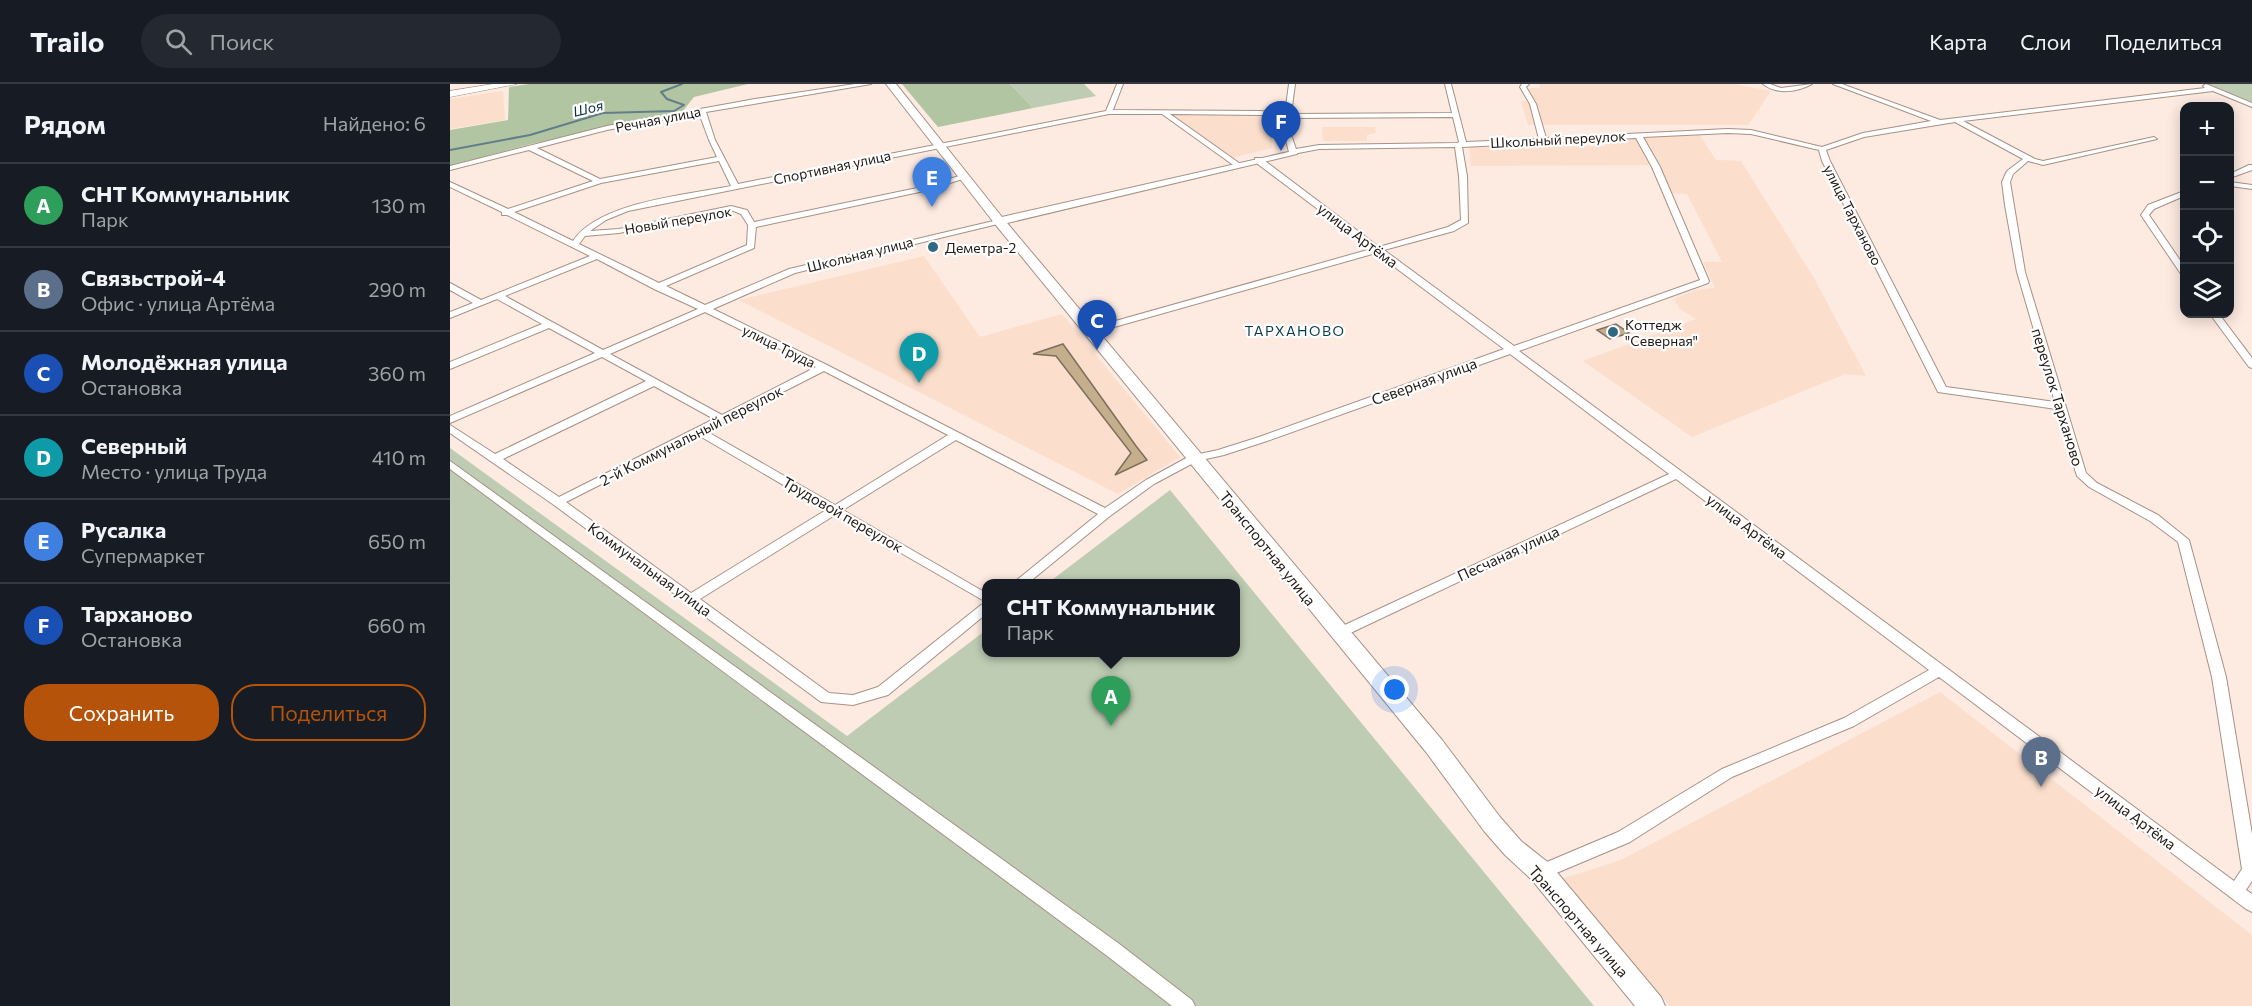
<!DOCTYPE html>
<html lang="ru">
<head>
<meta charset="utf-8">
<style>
	:root { --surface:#171b24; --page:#242831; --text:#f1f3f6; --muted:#9ea1a6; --line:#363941; --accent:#b45309 }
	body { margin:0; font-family:Commissioner,sans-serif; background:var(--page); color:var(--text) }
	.controls { position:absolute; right:18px; top:18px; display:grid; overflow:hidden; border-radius:12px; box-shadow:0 3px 15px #0003 }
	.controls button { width:54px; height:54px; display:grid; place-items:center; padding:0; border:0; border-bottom:2px solid var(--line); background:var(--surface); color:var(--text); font:30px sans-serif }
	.you { position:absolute; left:945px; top:606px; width:21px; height:21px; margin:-15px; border:4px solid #fff; border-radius:50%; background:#1a73e8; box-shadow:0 0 0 9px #1a73e833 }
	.badge { display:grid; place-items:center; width:39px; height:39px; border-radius:50%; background:var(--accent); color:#fff; font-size:20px; font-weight:700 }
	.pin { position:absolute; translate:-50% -50px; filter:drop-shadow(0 2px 3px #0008) }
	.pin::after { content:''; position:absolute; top:32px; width:21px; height:18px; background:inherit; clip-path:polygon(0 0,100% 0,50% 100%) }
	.popup { position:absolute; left:532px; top:495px; width:258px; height:78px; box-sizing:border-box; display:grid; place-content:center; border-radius:12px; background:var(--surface); filter:drop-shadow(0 2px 4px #0005); font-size:20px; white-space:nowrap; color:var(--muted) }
	.popup b { font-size:22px; color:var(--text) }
	.popup::after { content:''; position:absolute; left:50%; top:100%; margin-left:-12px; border:12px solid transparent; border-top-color:var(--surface) }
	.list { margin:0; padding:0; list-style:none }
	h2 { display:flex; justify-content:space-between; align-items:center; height:78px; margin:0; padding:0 24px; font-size:26px }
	h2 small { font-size:20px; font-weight:400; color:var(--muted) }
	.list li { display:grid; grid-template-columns:39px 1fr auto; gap:18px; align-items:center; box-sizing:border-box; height:84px; padding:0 24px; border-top:2px solid var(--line) }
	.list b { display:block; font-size:22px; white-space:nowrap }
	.list p { margin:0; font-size:20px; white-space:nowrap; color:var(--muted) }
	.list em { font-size:20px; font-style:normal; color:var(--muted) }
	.actions { display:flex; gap:12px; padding:18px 24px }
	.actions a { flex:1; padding:14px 0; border:2px solid var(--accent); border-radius:24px; text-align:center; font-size:21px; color:var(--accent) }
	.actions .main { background:var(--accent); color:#fff }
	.icon { flex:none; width:33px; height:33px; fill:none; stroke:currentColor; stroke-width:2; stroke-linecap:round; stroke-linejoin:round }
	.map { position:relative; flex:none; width:1802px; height:922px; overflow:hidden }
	header { display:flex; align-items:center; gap:36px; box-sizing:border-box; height:84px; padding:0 30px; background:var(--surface); border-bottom:2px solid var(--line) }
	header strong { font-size:28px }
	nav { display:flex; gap:33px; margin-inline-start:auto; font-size:21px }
	.search { width:420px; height:54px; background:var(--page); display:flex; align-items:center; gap:15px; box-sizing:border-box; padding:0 21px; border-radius:33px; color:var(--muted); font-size:22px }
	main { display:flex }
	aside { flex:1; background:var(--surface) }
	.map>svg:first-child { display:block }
	.built { fill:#fcdecc }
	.green { fill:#beccb3 }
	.forest { fill:#b2c5a2 }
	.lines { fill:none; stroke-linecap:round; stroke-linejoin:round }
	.stream { stroke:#637e8a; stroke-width:2 }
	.building { fill:#c5ae8c; stroke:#7c6f5d; stroke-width:1.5 }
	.street-casing { stroke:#a79185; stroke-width:2 }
	.secondary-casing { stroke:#a79185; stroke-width:2 }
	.primary-casing { stroke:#a79185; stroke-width:1 }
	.street { fill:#fff; fill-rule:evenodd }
	.secondary { fill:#fff; fill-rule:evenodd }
	.primary { fill:#fff; fill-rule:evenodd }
	.poi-dot { fill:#2d6981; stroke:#fff; stroke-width:2 }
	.labels { text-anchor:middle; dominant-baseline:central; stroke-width:4.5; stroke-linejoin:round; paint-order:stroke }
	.far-water-label { font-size:14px; font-style:italic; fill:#08303e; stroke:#fff }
	.far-street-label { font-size:14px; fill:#201813; stroke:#fff }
	.far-poi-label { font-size:14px; fill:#201813; stroke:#fff; text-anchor:start }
	.far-neighbourhood-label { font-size:14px; letter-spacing:1.5px; fill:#073b4d; stroke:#fff }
	.street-label { font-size:15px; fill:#201813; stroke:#fff }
</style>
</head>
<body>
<header>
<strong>Trailo</strong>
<div class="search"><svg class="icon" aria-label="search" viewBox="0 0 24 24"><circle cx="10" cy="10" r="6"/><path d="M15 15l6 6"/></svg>Поиск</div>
<nav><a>Карта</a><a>Слои</a><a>Поделиться</a></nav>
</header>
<main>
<aside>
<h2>Рядом<small>Найдено: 6</small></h2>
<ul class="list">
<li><span class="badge" style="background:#2e9e5b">A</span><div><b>СНТ Коммунальник</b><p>Парк</p></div><em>130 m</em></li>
<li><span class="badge" style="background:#5c6f8a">B</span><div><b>Связьстрой-4</b><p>Офис · улица Артёма</p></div><em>290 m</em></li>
<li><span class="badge" style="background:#1a4fb4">C</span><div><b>Молодёжная улица</b><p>Остановка</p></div><em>360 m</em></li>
<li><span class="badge" style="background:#0f9aa8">D</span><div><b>Северный</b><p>Место · улица Труда</p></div><em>410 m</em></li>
<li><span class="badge" style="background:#3f7fe0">E</span><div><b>Русалка</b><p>Супермаркет</p></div><em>650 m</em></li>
<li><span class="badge" style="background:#1a4fb4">F</span><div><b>Тарханово</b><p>Остановка</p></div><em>660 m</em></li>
</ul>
<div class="actions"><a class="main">Сохранить</a><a>Поделиться</a></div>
</aside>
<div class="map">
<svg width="1802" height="922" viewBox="0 0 1802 922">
	<rect width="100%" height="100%" fill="#fdeae0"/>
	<path class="built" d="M1089,0H1284L1321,7L1298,41H1078L1071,17H1084L1078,4H1090Z
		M53,7L55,36L0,45V15Z
		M721,30L823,31L822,64L781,74Z
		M872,43H925L926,49L917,51V57H873Z
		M1249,50L1266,76L1291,77L1364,194L1416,292L1395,290L1242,353L1133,277L1246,235L1230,225L1224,215L1246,206L1265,204L1253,178H1272L1237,110L1220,109L1207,81L1021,82L1019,63L1156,62L1153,55Z
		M474,172L530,253L612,230L730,373L668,410L289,216Z
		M1490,608L1802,851V922H1220L1111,795L1171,776Z"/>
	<path class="green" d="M560,0H634L646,12L583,24Z
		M1753,0H1802V22Z
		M0,364L397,652L536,546V568H786V500L598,499L720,406L1144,922H0Z"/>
	<path class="forest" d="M79,0H298L244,13L232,28L225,30L81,60L0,82V46L58,36L59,3Z
		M452,0H560L583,24L488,43Z"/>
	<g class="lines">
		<path class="stream" d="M0,66L80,51L153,29L224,27L234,21L217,15L211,8L232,0"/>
	</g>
	<path class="building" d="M1166,240L1179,249L1160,255L1147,246Z
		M613,260L686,362L697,376L665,391L681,369L606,272L583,270Z"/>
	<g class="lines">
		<g class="street-casing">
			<path id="street" d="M405,0H421L256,28L265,56L288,100L656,27L667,0H673L663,26L811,27L835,30L839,0H845L841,30L1002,29L995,0H1001L1016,58L1089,55L1080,20L1070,3L1072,0H1079L1076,3L1086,20L1096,54L1278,45L1301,46L1372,63L1413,49L1481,37L1383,0H1392L1490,36L1755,4L1753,2L1756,0L1802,19V23L1763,7L1513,37L1585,75L1593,77L1704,53L1707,55L1593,81L1578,77L1563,90L1560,98L1575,188L1636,389L1647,399L1708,431L1739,456L1776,593L1802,750V797L1796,806L1802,810V828L1796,825L1489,593L1404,642L1282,693L1180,758L1097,793L1091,795L1085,793L1083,788L1085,783L1168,748L1272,685L1394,634L1479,586L1226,395L894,552H884L882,549L884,546L1219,390L1060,270L817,357L774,371L747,377L704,400L660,432L577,500H562L648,430L506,356L393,426L536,509V518L385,431L250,515L379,609L403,611L428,603L531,521L536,520V530L438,611L403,621L371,618L104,421L0,349V341L45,370L196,297L152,273L0,339V332L145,269L99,244L0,285V278L92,240L47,215L0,234V228L23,219L0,206V199L31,216L140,172L57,131H52V128L0,103V98L58,125L143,97L79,66L0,86V82L157,42L305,15ZM249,29L259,56L267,73L150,95L87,64L157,46ZM659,30H712L786,83H789V79L720,30L811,31L834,34L833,45L839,68L843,70L869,65L1005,63L1009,92L1011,136L998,143L929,163L811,74H805V78L921,165L637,245V249H643L926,169L1054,265L809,353L768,366L740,372L696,396L655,424L377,281L263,225L345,189L552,139V135L339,185L255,221L216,202L304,164L306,143L474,107L516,94V90L472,103L304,138L297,126L281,122L169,145L140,147L156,136L178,127ZM1003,33L1009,58L1007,59L869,61L846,65L839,45L841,34ZM1505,38L1573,75L1557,87L1552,98L1555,121L1567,188L1605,318L1496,303L1380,77L1376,66L1414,53ZM1278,49L1301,50L1369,66L1372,77L1488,308L1606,325L1627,392L1639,403L1700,437L1728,458L1762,593L1792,785L1784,797L1069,267L1258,199L1259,197L1210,83L1193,53ZM1186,54L1202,83L1250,196L1064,262L934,166L1004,147L1018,139L1017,92L1012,63ZM269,77L281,102C236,111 149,118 123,157L64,128L151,99ZM281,126L291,130L298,141L297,161L209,199L129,160L135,152L169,149ZM147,175L204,205L248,225L153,266L55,212ZM255,228L366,283L272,331L160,270ZM374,287L498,351L385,421L256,347ZM204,302L264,335L109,413L53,375ZM248,351L376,426L241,509L116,418Z
				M1313,0H1320L1331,4L1362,0C1347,8 1327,11 1313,0Z
				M1799,81H1802V86L1780,94V90Z
				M1780,98L1802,101V105L1780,102Z
				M1734,107V112L1704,125L1699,131L1734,182V191L1731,190L1691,131L1698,121Z
				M1760,230H1769L1802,274V284L1799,283Z
				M0,377L668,859L742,916L745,922H722L656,871L0,385Z"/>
		</g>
		<g class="secondary-casing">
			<path id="secondary" d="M436,0H446L552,133L847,66V70L557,139L992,656L1050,733L1071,757L1100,780L1211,913L1215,922H1185L1082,796L1055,771L1034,747L976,668L545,140Z"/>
		</g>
		<g class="primary-casing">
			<path id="primary" d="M43,0H67L0,13V7Z"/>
		</g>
		<use href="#street" class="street"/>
		<use href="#secondary" class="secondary"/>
		<use href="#primary" class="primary"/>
	</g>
	<g class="poi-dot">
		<circle cx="483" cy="163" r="6"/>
		<circle cx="1163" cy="248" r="6"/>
	</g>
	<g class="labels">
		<g class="far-water-label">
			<text transform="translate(138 24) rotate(-14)">Шоя</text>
		</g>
		<g class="far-street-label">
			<text transform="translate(208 35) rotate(-11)">Речная улица</text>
			<text transform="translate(1108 55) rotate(-3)">Школьный переулок</text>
			<text transform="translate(382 83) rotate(-12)">Спортивная улица</text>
			<text transform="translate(1403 131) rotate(63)">улица Тарханово</text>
			<text transform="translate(228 136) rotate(-10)">Новый переулок</text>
			<text transform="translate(410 170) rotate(-14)">Школьная улица</text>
			<text transform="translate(329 262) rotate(26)">улица Труда</text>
		</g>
		<g class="far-poi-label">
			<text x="495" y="163">Деметра-2</text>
			<text x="1175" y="240">Коттедж<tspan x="1175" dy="16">"Северная"</tspan></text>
		</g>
		<g class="far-neighbourhood-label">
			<text x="845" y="246">ТАРХАНОВО</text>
		</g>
		<g class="street-label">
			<text transform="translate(908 151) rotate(37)">улица Артёма</text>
			<text transform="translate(974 297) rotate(-20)">Северная улица</text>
			<text transform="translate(1608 313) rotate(73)">переулок Тарханово</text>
			<text transform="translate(241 351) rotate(-27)">2-й Коммунальный переулок</text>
			<text transform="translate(393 430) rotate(30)">Трудовой переулок</text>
			<text transform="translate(1297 442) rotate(37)">улица Артёма</text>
			<text transform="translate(818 464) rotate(51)">Транспортная улица</text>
			<text transform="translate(1058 469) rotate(-25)">Песчаная улица</text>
			<text transform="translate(200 485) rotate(36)">Коммунальная улица</text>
			<text transform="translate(1686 733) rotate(37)">улица Артёма</text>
			<text transform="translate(1129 837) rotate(49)">Транспортная улица</text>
		</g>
	</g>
</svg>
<div class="controls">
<button>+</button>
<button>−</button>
<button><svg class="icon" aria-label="locate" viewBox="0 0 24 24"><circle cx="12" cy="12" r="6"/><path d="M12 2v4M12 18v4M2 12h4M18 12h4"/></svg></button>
<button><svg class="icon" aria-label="layers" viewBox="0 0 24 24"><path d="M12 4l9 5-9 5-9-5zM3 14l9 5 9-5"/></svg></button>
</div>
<div class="you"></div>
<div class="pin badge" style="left:661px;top:642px;background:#2e9e5b">A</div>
<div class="popup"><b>СНТ Коммунальник</b>Парк</div>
<div class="pin badge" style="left:1591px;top:703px;background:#5c6f8a">B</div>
<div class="pin badge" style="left:647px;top:266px;background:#1a4fb4">C</div>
<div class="pin badge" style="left:469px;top:299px;background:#0f9aa8">D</div>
<div class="pin badge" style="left:482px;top:123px;background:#3f7fe0">E</div>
<div class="pin badge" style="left:831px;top:67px;background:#1a4fb4">F</div>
</div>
</main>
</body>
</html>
